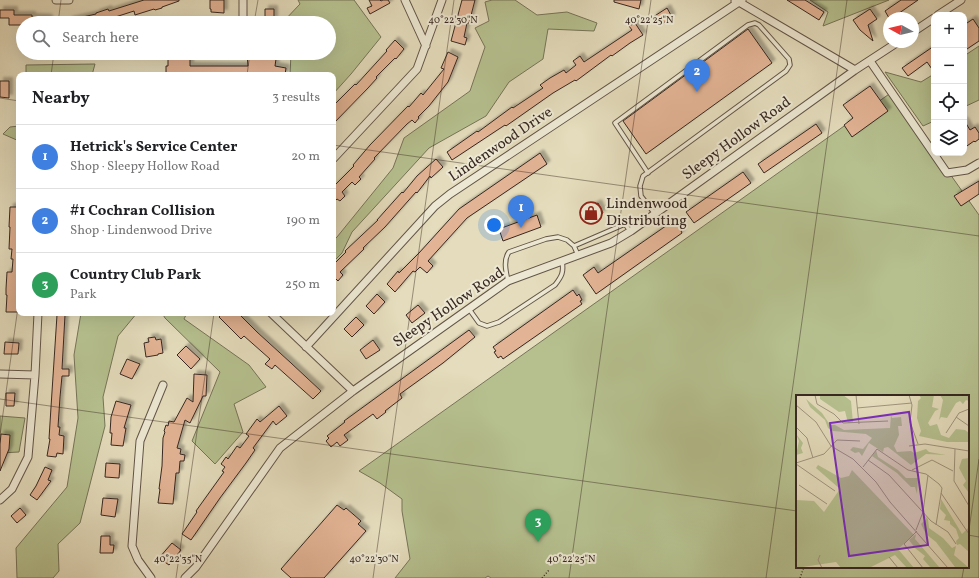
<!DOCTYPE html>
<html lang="en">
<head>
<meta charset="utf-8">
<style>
	:root { --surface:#fff; --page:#f6f6f6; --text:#202124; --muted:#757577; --line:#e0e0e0; --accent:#8f2418 }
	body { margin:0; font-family:Vollkorn,serif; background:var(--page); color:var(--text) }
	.controls { position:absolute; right:12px; top:12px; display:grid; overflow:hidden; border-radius:8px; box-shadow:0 4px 16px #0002 }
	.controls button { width:36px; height:36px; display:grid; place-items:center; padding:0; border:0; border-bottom:1px solid var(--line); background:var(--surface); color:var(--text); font:20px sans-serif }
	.compass { position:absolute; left:883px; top:12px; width:36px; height:36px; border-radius:50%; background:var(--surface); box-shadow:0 4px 16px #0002; rotate:278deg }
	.you { position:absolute; left:494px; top:225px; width:14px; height:14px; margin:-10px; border:3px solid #fff; border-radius:50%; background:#1a73e8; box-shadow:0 0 0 6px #1a73e833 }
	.badge { display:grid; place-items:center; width:26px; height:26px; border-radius:50%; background:var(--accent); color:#fff; font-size:13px; font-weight:700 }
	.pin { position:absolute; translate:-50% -33px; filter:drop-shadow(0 1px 2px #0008) }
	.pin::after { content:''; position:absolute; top:21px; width:14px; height:12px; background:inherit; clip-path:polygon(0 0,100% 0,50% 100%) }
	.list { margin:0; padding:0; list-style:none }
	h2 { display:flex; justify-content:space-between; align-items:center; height:52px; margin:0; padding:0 16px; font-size:17px }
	h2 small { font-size:13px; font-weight:400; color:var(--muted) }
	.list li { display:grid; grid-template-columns:26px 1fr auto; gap:12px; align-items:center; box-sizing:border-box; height:64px; padding:0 16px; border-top:1px solid var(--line) }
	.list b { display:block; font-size:15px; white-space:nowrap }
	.list p { margin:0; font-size:13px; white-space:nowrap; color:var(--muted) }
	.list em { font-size:13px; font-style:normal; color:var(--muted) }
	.icon { flex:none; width:22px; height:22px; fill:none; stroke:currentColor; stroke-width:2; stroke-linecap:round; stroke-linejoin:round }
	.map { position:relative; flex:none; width:979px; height:578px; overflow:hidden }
	.search { position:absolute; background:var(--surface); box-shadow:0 4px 16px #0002; left:16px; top:16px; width:320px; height:44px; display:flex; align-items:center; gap:10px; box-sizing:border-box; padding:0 14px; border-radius:22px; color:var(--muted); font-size:15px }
	.panel { position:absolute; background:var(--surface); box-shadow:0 4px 16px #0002; left:16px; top:72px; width:320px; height:244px; border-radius:8px }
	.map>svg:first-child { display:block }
	.green { fill:#b6c08f; stroke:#767458; fill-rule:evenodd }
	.building { fill:#e2b394; stroke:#372821; filter:url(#shadow) }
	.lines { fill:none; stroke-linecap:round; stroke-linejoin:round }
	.lane-casing { stroke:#625548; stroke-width:5.5 }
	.street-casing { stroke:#625548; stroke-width:9 }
	.path { stroke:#372821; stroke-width:1.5; stroke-dasharray:1 2; stroke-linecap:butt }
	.lane { stroke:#ede8d3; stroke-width:3.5 }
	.street { stroke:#ede8d3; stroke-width:7 }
	.ticks { fill:none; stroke:#372821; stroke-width:1; stroke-opacity:0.45 }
	.labels { text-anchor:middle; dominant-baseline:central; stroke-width:4; stroke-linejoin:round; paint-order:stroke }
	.street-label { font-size:15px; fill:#372821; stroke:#ede8d3 }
	.poi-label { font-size:15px; fill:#372821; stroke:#ede8d3; text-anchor:start }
	.inset-road { fill:none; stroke:#9f947e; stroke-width:1 }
	.view { fill:#7b2cbf; fill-opacity:0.15; stroke:#7b2cbf; stroke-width:2 }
	.inset-edge { fill:none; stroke:#372821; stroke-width:2 }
	.ticks-label { font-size:10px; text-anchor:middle; fill:#372821; stroke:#ede8d3; stroke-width:4; stroke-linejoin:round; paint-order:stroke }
</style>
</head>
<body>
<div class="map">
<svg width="979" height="578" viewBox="0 0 979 578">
	<defs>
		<filter id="shadow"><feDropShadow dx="3.5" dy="-3.5" stdDeviation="1" flood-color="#0004"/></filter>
	</defs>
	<rect width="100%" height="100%" fill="#e4dcbc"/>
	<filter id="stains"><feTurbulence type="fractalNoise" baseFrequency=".005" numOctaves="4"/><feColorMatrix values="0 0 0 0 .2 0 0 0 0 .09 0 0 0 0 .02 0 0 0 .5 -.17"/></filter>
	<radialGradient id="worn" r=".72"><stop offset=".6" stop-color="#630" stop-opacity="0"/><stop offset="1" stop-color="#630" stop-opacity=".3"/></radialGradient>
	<path class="green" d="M298,0H354L381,37L351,74L333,94V75H290L291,53H329V23H282L300,4Z
		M492,0H515L537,15L567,12L597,23L594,31L548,29L543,59L509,82L486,116L429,148L352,232L342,253L333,262V241L337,237L393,168L404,138L470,91L485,47L475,28L489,21L485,2Z
		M810,0H889L823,26L828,12Z
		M979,46V100L964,107V56Z
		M95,64L92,75H26V65Z
		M885,72L921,82L934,74V121L923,126Z
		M892,92L979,215V578H491L488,576L485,578H395L410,559L402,511V499L380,483L359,471ZM797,396H968V567H797Z
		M19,126V141L3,134L10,127Z
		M81,313H137L118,336L103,397L105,426L80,523L58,544L59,571L53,578H17L16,548L67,487L78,418L74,355Z
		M162,313H187L184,319L249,365L266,387L234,404L243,432L215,464L192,441L220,372L165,318Z
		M0,416L25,418L19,452L0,453Z"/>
	<path class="building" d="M144,0H179V1L162,7V8L155,10L154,9L135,15L134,11L106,20L107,23H69V20L96,14V13L108,9L109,11Z
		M210,0H224V13L211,12V9H210Z
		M369,0H380L381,1L383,0H388L390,3L370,14L367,8L372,6Z
		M462,0H475L469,23H467L464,37L467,38L465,45L451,41Z
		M614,0H641L639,9L614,2Z
		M787,0H805L824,12L819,20Z
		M901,0H918L892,18H889L885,11Z
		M667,8L672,17L659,26L653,17Z
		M265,9H274V20H265Z
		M870,9L877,19L868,25L873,41L860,30L853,20Z
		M0,10H14V15H32V17L49,18V23H23V25H9V18H0Z
		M973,19L979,28V41L964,51V25Z
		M635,23L643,35L630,43L612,56L611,55L576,81L575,80L553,93L506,126L505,125L452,160L447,152L477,131L478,132L512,107L513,108L543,88L540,85L550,78L564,70L566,73L576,65L573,61L580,56L584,62L632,30L629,26Z
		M748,29L772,63L646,154L623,121Z
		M395,40L404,49L396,59L395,58L376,77L377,78L368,88L333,124V106L355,84L356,85L387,51L386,50Z
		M934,46V72L927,62L908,76L902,68Z
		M448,52L458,57L448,82L429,106L418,117L419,118L415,123L412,120L407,124L374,158L375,159L359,177L361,179L355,185L352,182L342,192L345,196L340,201L337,199L333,203V187L354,166L353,165L370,145L408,106L409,107L421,93L423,95L444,69L441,68Z
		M247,53H260V57L276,59L275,66L286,68L285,75H166V66H168V59H190V66H248Z
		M0,81H9V98L0,97Z
		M870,86L888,111L852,137L844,125L853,118L843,105Z
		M964,120L970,130L975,127L979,133V139L975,142L974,141L964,148Z
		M816,124L822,133L764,173L758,164Z
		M540,153L547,164L467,218L428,261L433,266L427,273L420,267L415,272L413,271L395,292L387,284L398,271L399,273L419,253L459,209Z
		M436,159L443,167L431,178L430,176L417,193L416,192L385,227L363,248L364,249L340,272L343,275L338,281L335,278L333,280V265L346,252L345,251L378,220H377L402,192L403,193L417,176Z
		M743,172L751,183L694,223L686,212Z
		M979,181V194L961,206L954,196Z
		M598,203L603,213L585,222L580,212Z
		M10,207H19V296L18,312H6L7,295H6V289L7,272H12L13,259H11L12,249H9L10,227H9Z
		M537,215L541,227L503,241L499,229Z
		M673,221L677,226L679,224L683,230L681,231L682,233L596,294L583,275L594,267L598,273Z
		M573,290L577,296L579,294L582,300L580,301L582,304L503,359L501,356L498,358L494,352L496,351L493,347Z
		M377,294L385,302L374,314L366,306Z
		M418,305L425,313L412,323L406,315Z
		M223,313H238L257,332L291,363L321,391L313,399L275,365L272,369L265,364L270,359L244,336L241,339L219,317Z
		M57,315H65L62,369H69V376H62L60,397L58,427H60L59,435L64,436L63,454L57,453L56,457L47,456L50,439H49L51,407Z
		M356,317L364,325L352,337L344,329Z
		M469,330L475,337L443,363L400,394L402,398L385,411L386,412L377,419L373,414L344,435L348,440L340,446L337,442L331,447L326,441L329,438L327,436L345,422L344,421Z
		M155,337L156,340L161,339L163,353L158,354V355L146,357L144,343L149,342L148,338Z
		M373,340L380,350L366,359L360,350Z
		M5,342L19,343L18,354H4Z
		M186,346L200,359L191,369L177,355Z
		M127,359L140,364L132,379L120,374Z
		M194,374L207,375L206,396H203L190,423L185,420L177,448L181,449L180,454L185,455L184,461H180L179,473H176L173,504L158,503L160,489H159L162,466L163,438L165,432L164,431L166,425L168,426L169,421L174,422L187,398L193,402Z
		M6,393H15L14,406H6Z
		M116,401L131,405L124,428H126L123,446L111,445L112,433H110L111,417Z
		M279,406L287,416L276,425L273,421L253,448L255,450L246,463L220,498L191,540L182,534L197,512L196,511L224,472L222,471L225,467L221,464L226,457L228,459L237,446L240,448L249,436L246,434L257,419L260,422Z
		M1,434L10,435L9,449L0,471V444Z
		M106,463L120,464L119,478L105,477Z
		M45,467L52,470L48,480L51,481L37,500L30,495L36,486Z
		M103,498L118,499L115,517L101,515Z
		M337,505L344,510L346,508L361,521L358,524L366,531L324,578H291L281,569Z
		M20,508L26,515L17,523L11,516Z
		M101,536H110V545H114L113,553H100Z
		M172,543L181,550L169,565L159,558Z"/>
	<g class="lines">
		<g class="lane-casing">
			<path id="lane" d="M648,173L615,123L748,25L755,23L759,25L789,59L790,65L786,71L643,176L640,186L641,196L655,214
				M574,246L625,224L630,231
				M508,281C506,272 503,260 509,252L546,239L558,237L567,240L574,246L578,255
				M469,309L479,323L487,326L499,322L555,285C562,276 564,272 562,261"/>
		</g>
		<g class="street-casing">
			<path id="street" d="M56,0H69
				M243,0V23
				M405,0L426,46
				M735,1L739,2L855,70
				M938,15L961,0
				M913,32L934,18
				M870,61L947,173L967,170L979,163
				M333,159L417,69L442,0
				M271,313L353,391
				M306,347L435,206L450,194L742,0
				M0,374L35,375
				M0,500L12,489L28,457L35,375L38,313
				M151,578L138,560L132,546L140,441L163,385
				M185,578L196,567L280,448L353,391L508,281L611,243L631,231L855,70L898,42"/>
		</g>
		<path class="path" d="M542,578L549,570
			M800,578L804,567"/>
		<use href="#lane" class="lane"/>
		<use href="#street" class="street"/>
	</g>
	<path class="ticks" d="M58,23L61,0M254,23L258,0M51,75L54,53M247,75L250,53M0,98L19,101M333,145L979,236M0,399L797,511M0,435L19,300M968,535L979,537M968,537L979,459M176,578L214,313M373,578L454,0M569,578L651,0M766,578L847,0M962,578L964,567"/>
	<defs>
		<g id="shop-ring" transform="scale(1.15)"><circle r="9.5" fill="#ede8d3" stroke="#8f2418" stroke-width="1.5"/><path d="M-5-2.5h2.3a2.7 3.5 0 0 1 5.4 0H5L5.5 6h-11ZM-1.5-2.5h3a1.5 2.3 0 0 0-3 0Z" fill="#8f2418"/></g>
	</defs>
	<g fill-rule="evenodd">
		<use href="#shop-ring" x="591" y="213"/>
	</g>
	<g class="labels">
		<g class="street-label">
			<text transform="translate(737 139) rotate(-36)">Sleepy Hollow Road</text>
			<text transform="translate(501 145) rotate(-34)">Lindenwood Drive</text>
			<text transform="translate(449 308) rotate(-34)">Sleepy Hollow Road</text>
		</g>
		<g class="poi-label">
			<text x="606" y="204">Lindenwood<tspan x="606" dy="17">Distributing</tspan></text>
		</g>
	</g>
	<g transform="translate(796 395)">
		<rect width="173" height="173" fill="#e4dcbc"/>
		<path d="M24,0H47L55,6L57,28H52L49,16L43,17L24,4ZM123,0H138L136,12L143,14L139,16L132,28L134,31L141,29L145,40L153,43L160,34L169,35L173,38V47H151L123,41L125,36L121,23L122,6L125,3ZM144,0H173V6L170,5L167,9L164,6L160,8L151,23L145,22L143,25L147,5ZM10,4L26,18L34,30H39L48,35L94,33L95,20L96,23L105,22L106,31H102L103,40L98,51L101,57L115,56L118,58L130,54L133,57L150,60L130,59L115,70L92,52L88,53L87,57L73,48L66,61L63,57L59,58L54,55L57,52L67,54L76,43L70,39L37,36L32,33L29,25L14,12ZM0,39L7,48L5,53L7,58L0,60L3,46ZM80,55L82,62L102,75L110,83H122L121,99L119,92H115L101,78L76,61ZM173,63V98L167,90L170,86L163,73L166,64ZM22,70L45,83L53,81L56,75L118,140L102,154L118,173H111L99,160L73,173H45L40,167L0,173V105L18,106L28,117L44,94L20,73ZM145,104L166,139L173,132V157L164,149L161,150L160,146L163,143L160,134L154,129V126L148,125L150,120L144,114ZM128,120L132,124L133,133L147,143L156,153L160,151L158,160L173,173L159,172L140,147L130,139L125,129L130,124ZM120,139L119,144L144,173L134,172L127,164L129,161L119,153L113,145Z" fill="#b6c08f"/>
		<path class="inset-road" d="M19,0L21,9L38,19L47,28L92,26M60,0L63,29M113,0L116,10L114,27L122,49M0,10L20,27L35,51L57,64L80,87L94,107L152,173M61,13L116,8M160,22L173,31M0,32L11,43L17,63M150,38L163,18L173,14M113,51L129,49L173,56M159,54L158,86L173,111M72,65L93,80L135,126L152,137L160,149M0,68L28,59L41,45L64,46M0,69L39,96M67,72L81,54L112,75L130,79L143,89L146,93L140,130M116,75L136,65L157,76M3,90L31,109M145,98L173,139M120,135L127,117L132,80M121,136L108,149L127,173M24,160L22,165L26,173M93,162L102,173"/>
		<path class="view" d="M113,17L132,150L53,161L34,28Z"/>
		<rect width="173" height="173" class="inset-edge"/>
	</g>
	<g class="ticks-label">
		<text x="453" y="23">40°22'30"N</text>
		<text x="649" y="23">40°22'25"N</text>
		<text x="178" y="562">40°22'35"N</text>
		<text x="374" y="562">40°22'30"N</text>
		<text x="571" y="562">40°22'25"N</text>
	</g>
	<rect width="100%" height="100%" filter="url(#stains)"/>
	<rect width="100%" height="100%" fill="url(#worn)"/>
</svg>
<div class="controls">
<button>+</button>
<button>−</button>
<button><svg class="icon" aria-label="locate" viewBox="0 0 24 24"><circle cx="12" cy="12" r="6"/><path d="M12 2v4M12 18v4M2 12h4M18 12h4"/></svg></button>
<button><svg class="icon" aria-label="layers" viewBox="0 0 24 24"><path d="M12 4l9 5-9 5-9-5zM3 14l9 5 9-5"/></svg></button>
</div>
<svg class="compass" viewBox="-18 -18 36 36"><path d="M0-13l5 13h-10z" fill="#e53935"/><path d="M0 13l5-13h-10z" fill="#757577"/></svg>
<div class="you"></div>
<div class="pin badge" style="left:521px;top:228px;background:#3f7fe0">1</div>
<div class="pin badge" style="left:697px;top:92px;background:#3f7fe0">2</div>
<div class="pin badge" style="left:538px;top:542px;background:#2e9e5b">3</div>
<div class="search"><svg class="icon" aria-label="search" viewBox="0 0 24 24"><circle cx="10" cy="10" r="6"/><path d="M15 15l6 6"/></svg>Search here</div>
<section class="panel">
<h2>Nearby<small>3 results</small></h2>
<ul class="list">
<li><span class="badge" style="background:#3f7fe0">1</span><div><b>Hetrick's Service Center</b><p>Shop · Sleepy Hollow Road</p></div><em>20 m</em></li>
<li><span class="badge" style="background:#3f7fe0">2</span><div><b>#1 Cochran Collision</b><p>Shop · Lindenwood Drive</p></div><em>190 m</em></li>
<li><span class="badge" style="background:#2e9e5b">3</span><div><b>Country Club Park</b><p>Park</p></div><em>250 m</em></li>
</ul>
</section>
</div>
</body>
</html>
